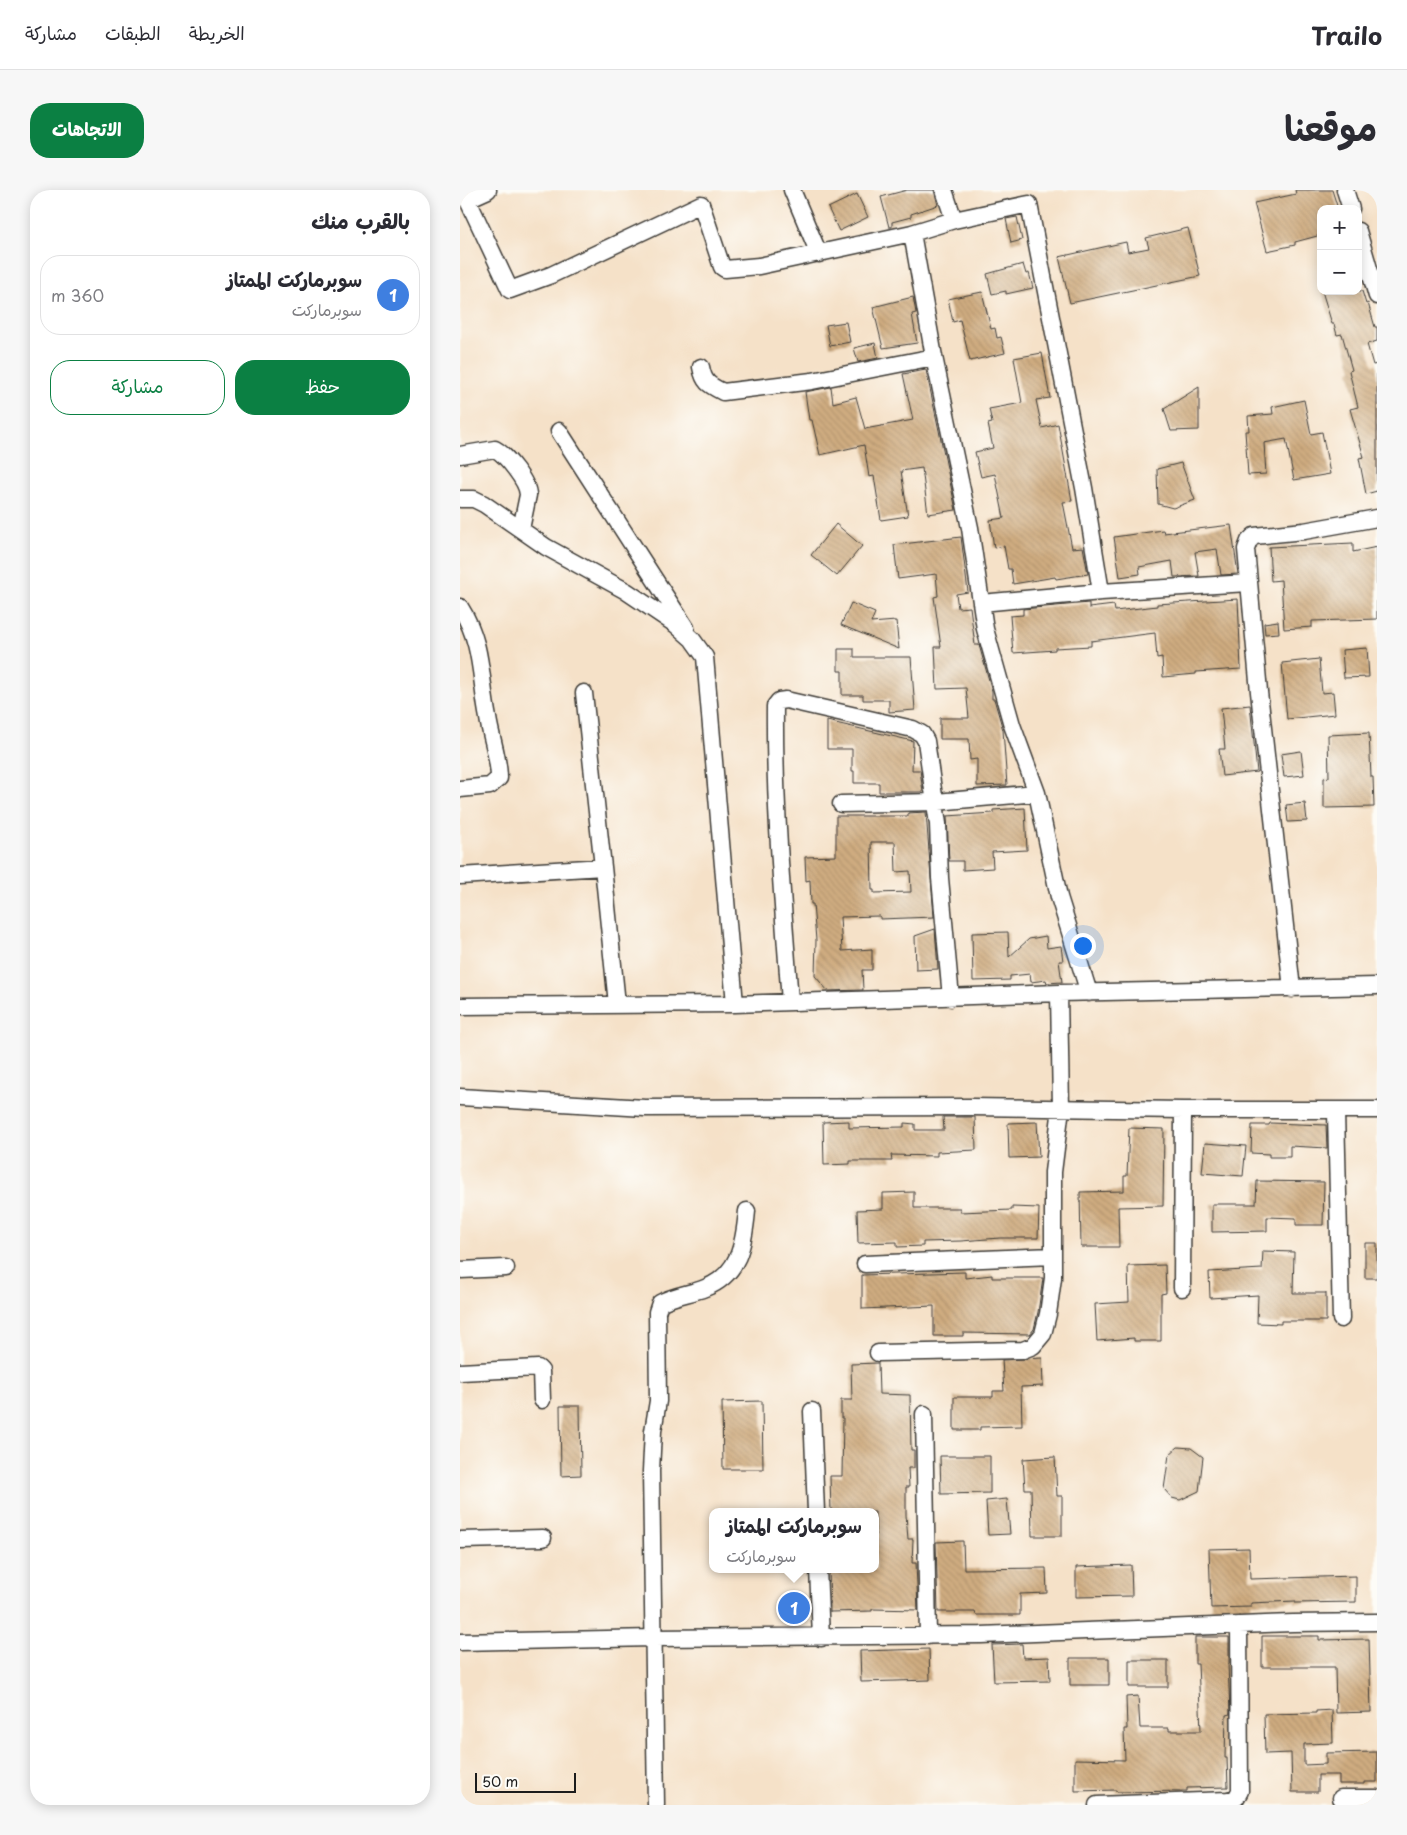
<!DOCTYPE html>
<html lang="ar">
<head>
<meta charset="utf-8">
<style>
	:root { --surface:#fff; --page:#f7f7f7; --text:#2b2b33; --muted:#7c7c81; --line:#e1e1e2; --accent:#0b8043 }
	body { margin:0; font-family:"Playpen Sans","Playpen Sans Arabic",sans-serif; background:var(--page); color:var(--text); direction:rtl }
	.controls { position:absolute; right:15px; top:15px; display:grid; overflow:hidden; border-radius:10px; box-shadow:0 2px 12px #0003 }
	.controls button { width:45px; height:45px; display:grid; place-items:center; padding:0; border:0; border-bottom:1px solid var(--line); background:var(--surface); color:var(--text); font:25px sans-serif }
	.scale { position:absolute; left:15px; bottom:12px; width:101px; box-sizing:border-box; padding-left:5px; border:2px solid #1c1c1c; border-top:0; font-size:14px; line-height:18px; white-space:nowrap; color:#1c1c1c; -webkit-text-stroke:4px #fdfcf7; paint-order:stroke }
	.you { position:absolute; left:622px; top:755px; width:18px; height:18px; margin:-12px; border:4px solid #fff; border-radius:50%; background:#1a73e8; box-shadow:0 0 0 8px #1a73e833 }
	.badge { display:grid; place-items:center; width:32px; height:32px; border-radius:50%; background:var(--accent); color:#fff; font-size:16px; font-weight:700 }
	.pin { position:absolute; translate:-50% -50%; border:2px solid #fff; box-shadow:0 1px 5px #0006 }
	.popup { position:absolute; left:249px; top:1318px; width:170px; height:65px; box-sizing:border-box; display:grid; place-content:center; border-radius:10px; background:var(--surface); filter:drop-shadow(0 1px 4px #0005); font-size:16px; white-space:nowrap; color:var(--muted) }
	.popup b { font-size:19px; color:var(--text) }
	.popup::after { content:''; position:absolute; left:50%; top:100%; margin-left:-10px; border:10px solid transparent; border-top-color:var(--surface) }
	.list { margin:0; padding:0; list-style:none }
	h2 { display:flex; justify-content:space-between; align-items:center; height:65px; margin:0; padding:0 20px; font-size:21px }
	h2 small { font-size:16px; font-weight:400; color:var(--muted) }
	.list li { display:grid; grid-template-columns:32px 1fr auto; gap:15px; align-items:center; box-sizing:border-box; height:80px; margin:0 10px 10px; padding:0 10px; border:1px solid var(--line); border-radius:20px }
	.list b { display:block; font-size:19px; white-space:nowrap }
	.list p { margin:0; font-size:16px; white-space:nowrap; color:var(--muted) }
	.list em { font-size:16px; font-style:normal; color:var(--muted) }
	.actions { display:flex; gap:10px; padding:15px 20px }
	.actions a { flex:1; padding:11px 0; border:1px solid var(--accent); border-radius:20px; text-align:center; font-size:18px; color:var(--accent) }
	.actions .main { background:var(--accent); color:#fff }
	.map { position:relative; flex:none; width:917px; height:1615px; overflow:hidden; direction:ltr; border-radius:20px }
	header { display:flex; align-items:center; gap:30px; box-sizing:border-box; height:70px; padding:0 25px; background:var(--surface); border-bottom:1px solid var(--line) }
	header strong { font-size:24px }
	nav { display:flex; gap:28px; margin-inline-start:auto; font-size:18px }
	.intro { display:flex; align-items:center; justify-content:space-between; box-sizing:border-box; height:120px; padding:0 30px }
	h1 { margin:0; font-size:35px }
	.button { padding:12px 22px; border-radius:20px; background:var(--accent); color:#fff; font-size:18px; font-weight:700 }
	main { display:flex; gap:30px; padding:0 30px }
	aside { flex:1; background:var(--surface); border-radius:20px; box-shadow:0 2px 12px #0003 }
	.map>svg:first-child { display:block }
	.building { fill:url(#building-back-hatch); fill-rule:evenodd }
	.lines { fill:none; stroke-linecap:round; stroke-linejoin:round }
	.minor-casing { stroke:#3d3a36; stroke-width:19 }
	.minor { stroke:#fff; stroke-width:16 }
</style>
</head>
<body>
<header>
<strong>Trailo</strong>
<nav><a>الخريطة</a><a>الطبقات</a><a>مشاركة</a></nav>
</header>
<div class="intro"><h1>موقعنا</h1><a class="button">الاتجاهات</a></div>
<main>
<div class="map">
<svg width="917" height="1615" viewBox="0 0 917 1615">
	<defs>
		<pattern id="building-back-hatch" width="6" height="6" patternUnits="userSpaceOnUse" patternTransform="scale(1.25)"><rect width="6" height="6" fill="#cfac80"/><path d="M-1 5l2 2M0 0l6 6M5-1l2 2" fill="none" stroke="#b1936e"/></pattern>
	</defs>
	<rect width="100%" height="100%" fill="#fdfcf7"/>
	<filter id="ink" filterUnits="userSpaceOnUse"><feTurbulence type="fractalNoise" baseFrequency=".02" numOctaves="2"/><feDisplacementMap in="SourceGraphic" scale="10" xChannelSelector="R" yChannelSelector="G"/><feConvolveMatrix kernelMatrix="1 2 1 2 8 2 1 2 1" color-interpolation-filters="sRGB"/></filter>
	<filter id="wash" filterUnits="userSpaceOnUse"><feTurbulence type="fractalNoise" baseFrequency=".0096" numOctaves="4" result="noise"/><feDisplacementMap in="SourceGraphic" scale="20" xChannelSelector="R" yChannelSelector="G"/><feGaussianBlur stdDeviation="1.12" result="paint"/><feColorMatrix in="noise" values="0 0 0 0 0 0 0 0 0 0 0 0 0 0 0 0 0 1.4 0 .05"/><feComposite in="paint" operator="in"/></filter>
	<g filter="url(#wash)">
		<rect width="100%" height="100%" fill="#f5e1c8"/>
		<g id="blocks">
			<path class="building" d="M447,0H474L478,15L451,24V27L432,32V37H429L421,7Z
				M835,0H872L878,19H861V45L835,52V55L807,61L794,13L836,4Z
				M397,4L408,27L379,41L368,18Z
				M557,27L562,50L551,53L546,29Z
				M728,38L740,86L610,113L599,67L666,52L668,62L689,58L686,48Z
				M563,74L566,84L569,83L573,98L546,104V101L532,104L527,84Z
				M862,101H902L906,114L908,113L915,137H917V151L907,154L913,175L917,174V301L906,304L899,268L904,267L890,219L898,217L889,181L892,180L882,144L877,145L874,134H872Z
				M522,102L531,139L535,138L537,148L541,147L545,163L510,171L500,130L493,132L488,109Z
				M453,107L456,123L452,124L457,153L423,158L413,117Z
				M386,132L390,152L370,156L366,135Z
				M415,153L418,168L398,172L394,158Z
				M582,163L590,208L576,210L582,238L598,234L612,311L603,312L612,358L623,357L628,384L596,389L595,387L553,394L551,379H548L544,356L534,358L530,330L544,328L535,284L521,287L515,262L533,258L528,234L532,233L529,219L562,213L554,168Z
				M466,180L496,320L468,324L462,278L441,281L448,326L421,330L414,286L409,287L404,255L360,265L352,230H349L345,202L371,197L373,213L396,207L405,239L453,230L443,184Z
				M739,197V240L711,241L704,219Z
				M844,210L851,244L862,242L870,284L834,290L826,249L804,253L806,284L788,285L785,241H789L788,226L813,224L812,217Z
				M721,273L735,310L713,318L698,314L697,279Z
				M376,334L402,356L377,386L351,365Z
				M771,335L778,384L761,385L757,359L735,362L739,386L714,387L712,371L679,377L680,384L660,387L654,347L703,340L704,343Z
				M501,347L508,402L496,404L498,418L510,417L515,455H519L532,501V509H534L543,540L547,595L517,596V569L510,570L509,549H480V528H509L506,498L477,499L475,457H481L474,407L478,406L476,384L438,389L434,355Z
				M893,353V362L917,357V429L852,431V437L824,439L821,390L811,391L809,357Z
				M778,409L781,479L736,482V484L703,487L702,467L697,468L695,443L631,451V456L595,458V460L553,463L550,426L563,425V419L629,413V418L654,415L655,421L697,416V414Z
				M391,413L415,423L411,433L436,431L439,459L381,435Z
				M818,431L819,443L805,444L804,433Z
				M907,458L909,487L884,488L882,460Z
				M378,459H394V467H451L455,520L429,522V510H403V505H382V481H378Z
				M859,469L862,503L873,502L875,524L827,529L822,473Z
				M790,515L797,582L762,586L759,559H765L761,518Z
				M367,531L453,551L452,580H460L463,602H419V593H394V581H392V559H367Z
				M909,543L911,587H913L914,617L864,618V588L869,587L868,545Z
				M841,561L844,585L824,587L821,564Z
				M845,613L847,631L828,632L826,615Z
				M565,618L567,660L532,662L533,678L503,680V671H489L487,626L533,623V620Z
				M466,622L474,727L420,729V726L380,727L382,761L412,759V780H402L403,800L368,801L355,786L356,750L353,714H351L350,690L346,691L345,667L376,666V626H448V623ZM411,652H435L436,682L450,681L451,702L414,703V700H412Z
				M475,739L478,779L456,780L455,746Z
				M548,742L549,767L569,749L586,746L587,758L601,756L603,771H599L602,792L587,793L586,790L571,792L570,784L550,786V790L513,791L512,743Z
				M483,927H515L516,960L477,962V966L431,965L432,971H390V974L364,975L363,932L389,931V938L444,937V933L455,934V940H484Z
				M577,932L579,967L549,968L548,933Z
				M810,933L866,935L867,958L830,956V967H809V964L791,963L792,935H809Z
				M669,938L704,939L703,1016L658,1017L659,1057H621L620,1002L664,1001V986H667Z
				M745,953L786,956L783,986L742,983Z
				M797,991L864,992L863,1035H836V1028L807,1027V1041L752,1042V1014H796Z
				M454,1002V1018H500V1022L552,1020V1017L579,1018L578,1048H540L501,1051L463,1052V1056L437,1057V1052L398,1053L397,1020L423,1019V1003Z
				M905,1053H917V1088H905Z
				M803,1061L834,1062L833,1103H866V1131H821V1134L797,1133L798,1105L750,1108L749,1082L802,1079Z
				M705,1075L706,1103L701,1104V1151H674V1148L637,1151L635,1114L669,1112L668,1076Z
				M505,1082V1088L532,1085V1088H583L578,1122L574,1139L570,1144L503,1143V1146H474V1116L402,1119V1085Z
				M582,1168L583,1196L561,1197L562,1236L520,1237V1240H494V1207H533V1201H544L542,1170Z
				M418,1173L419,1204L450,1205L451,1260H454V1278H448L449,1297H446V1325L448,1349H453L452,1373H456L458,1420L412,1419V1421L370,1422L369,1379H416L415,1322H371L370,1286H382L383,1228H381V1210H392L391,1174Z
				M302,1211L303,1279H263L262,1212Z
				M100,1216H120L121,1285L101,1286Z
				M718,1257L731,1258L743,1267L739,1301L720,1310L712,1308L704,1299L709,1265Z
				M480,1266H530V1303L481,1304Z
				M595,1267L597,1306H602V1346H572L571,1299H565L563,1269Z
				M547,1309L550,1344L528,1345L526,1311Z
				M503,1351L504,1379L586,1378L587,1403L560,1404V1425H516L515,1422H478L476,1352Z
				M789,1358L790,1389L896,1386V1412L835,1413V1411L791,1413V1417L751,1418L749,1359Z
				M671,1375L672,1406L616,1407V1377Z
				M802,1446H859V1450L909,1449L911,1522L876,1523L875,1477H802Z
				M735,1447H769V1474H768L770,1524L766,1525L765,1568H767L768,1597L727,1598V1601L657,1602L656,1600L615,1601V1569L665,1570L664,1539H667L666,1507L678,1506L680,1538H709V1541H741L738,1474H735Z
				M562,1454L563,1468L589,1467L590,1491L534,1492L532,1455Z
				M469,1459L470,1490L401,1492L400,1461Z
				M610,1468H649V1495H610Z
				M669,1470H708V1497H669Z
				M872,1520L873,1553L844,1554V1575L866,1574V1563L917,1562V1592H904V1594H879V1585H858V1602H832L831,1563L805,1564L804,1524L856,1523V1521Z"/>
		</g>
	</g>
	<g filter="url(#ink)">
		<use href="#blocks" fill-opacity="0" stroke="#3d3a36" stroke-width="1"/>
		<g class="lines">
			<g class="minor-casing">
				<path id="minor" d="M3,0L50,100L91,85L241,14L262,77L265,79L299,76L452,43L474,167L510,338L525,439L552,535L577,603L599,707L629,803
					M332,0L359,64
					M885,0L891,19
					M8,9L28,0
					M494,30L569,14L624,298L641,402
					M898,41L917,106
					M452,43L494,30L484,0
					M241,177C244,193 249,195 263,202L352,191L474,167
					M99,241L226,438
					M0,265L35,259C46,265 68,292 68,305L61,339
					M0,309H14L24,314L86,357L166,401L215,434L232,449L245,467L275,814
					M521,413L641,402L788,393
					M0,417C23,453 20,488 28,528C31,548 39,568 39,588L30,596L0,599
					M124,503L143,677
					M381,614L476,612L577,603
					M0,686L143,677L157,814
					M832,799L799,502L786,359L789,351L794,346L844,341L917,328
					M330,812C323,714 314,615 315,516L319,511L326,510L453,539L462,544L466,551L478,634L480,688L491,808
					M0,816L275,814L599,803L917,796
					M0,907L185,918L512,917L723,920H917
					M876,922L881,1129
					M405,1074L593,1066
					M0,1080L46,1078
					M722,1098L723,920
					M418,1163L563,1160L573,1156L583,1144L588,1124L593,1088V982L601,918L599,803
					M0,1182L78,1178L81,1181L82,1210
					M352,1221L356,1322
					M464,1224L468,1446
					M0,1350L83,1348
					M358,1379L361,1448
					M0,1452L193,1448L521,1445L833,1433L917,1432
					M881,1608H917
					M196,1615L191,1281L193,1241L198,1211L197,1122L200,1113C214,1105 230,1104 245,1098C279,1085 284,1054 287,1021
					M637,1615L768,1610L776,1608L780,1601L779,1435"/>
			</g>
			<use href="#minor" class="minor"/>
		</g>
	</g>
</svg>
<div class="controls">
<button>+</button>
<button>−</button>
</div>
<div class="scale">50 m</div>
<div class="you"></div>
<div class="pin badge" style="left:334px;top:1418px;background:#3f7fe0">1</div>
<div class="popup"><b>سوبرماركت الممتاز</b>سوبرماركت</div>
</div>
<aside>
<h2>بالقرب منك<small></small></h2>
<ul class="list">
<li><span class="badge" style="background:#3f7fe0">1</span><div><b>سوبرماركت الممتاز</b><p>سوبرماركت</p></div><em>360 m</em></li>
</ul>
<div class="actions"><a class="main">حفظ</a><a>مشاركة</a></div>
</aside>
</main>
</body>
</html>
